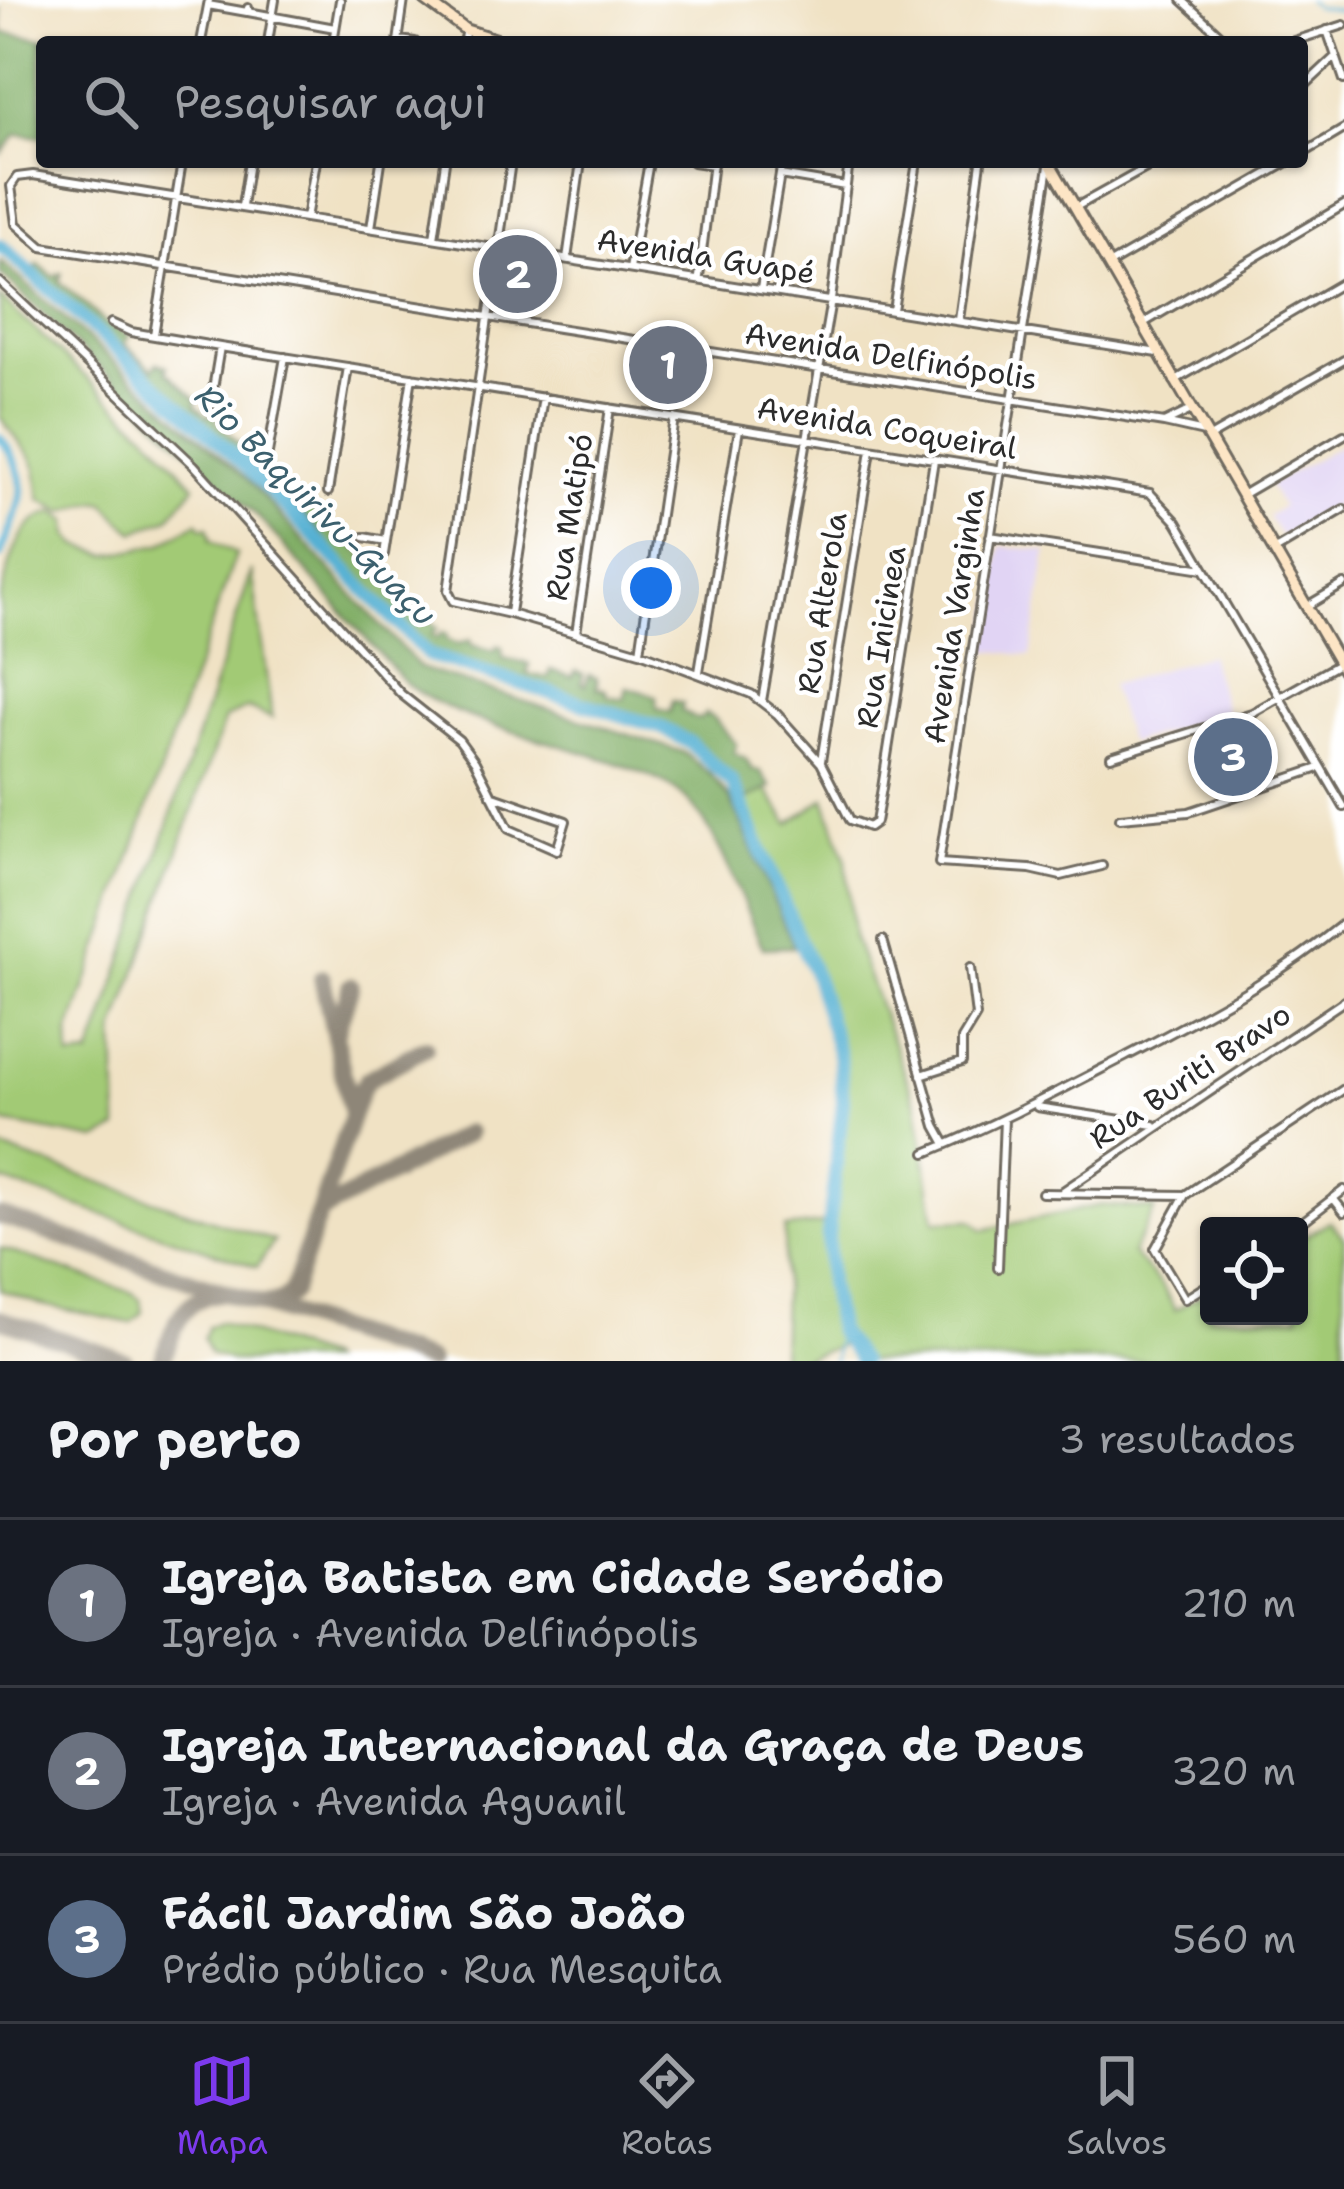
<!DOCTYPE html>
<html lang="pt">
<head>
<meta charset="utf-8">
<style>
	:root { --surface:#171b24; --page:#20242c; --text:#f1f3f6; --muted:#9ea1a6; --line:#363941; --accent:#7c3aed }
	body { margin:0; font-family:"Shantell Sans",sans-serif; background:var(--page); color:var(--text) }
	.controls { position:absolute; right:36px; bottom:36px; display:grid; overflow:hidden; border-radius:12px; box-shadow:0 3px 9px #0004 }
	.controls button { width:108px; height:108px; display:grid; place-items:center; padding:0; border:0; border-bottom:3px solid var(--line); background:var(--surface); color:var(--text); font:60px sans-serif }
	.you { position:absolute; left:651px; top:588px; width:42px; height:42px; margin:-30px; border:9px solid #fff; border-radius:50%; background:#1a73e8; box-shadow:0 0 0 18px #1a73e833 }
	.badge { display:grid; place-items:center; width:78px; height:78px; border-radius:50%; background:var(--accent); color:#fff; font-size:39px; font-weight:700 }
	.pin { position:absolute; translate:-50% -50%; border:6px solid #fff; box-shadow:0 3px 12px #0006 }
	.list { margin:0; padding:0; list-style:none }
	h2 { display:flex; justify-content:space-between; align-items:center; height:156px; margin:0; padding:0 48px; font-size:51px }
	h2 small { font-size:39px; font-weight:400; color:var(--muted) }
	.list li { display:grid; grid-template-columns:78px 1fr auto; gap:36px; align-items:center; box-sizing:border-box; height:168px; padding:0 48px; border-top:3px solid var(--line) }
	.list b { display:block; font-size:45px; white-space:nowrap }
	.list p { margin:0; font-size:39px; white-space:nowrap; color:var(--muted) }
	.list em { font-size:39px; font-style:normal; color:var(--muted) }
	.icon { flex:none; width:66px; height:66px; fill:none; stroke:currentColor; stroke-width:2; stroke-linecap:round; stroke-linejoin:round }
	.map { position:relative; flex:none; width:1344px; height:1361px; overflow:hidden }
	.search { position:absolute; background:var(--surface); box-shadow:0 3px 9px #0004; left:36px; right:36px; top:36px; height:132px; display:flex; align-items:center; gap:30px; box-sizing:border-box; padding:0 42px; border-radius:12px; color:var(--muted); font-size:45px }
	.sheet { height:660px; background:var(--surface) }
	nav { display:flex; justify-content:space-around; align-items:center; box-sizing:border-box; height:168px; border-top:3px solid var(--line); background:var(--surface); font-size:33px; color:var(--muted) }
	nav a { display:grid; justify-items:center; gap:6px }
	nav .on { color:var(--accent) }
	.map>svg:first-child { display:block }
	.built { fill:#e1d4f4 }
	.green { fill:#a2ca75; stroke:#667a50; stroke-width:3 }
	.forest { fill:#81ae66; stroke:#566c48; stroke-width:3 }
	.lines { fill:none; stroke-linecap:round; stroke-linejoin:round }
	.stream { stroke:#55b0d3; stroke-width:3 }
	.canal { stroke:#55b0d3; stroke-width:8 }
	.river { stroke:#55b0d3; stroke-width:14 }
	.taxiway { stroke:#8e8678; stroke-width:18 }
	.minor-casing { stroke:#706b61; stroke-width:12 }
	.secondary-casing { stroke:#706b61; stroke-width:15 }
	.minor { stroke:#fff; stroke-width:6 }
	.secondary { stroke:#fde5c5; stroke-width:9 }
	.labels { text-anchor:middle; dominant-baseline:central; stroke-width:9; stroke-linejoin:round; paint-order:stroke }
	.street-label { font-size:30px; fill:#2b2b2b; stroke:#fff }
	.water-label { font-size:33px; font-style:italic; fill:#3c606e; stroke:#fff }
</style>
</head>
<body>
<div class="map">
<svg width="1344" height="1361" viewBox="0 0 1344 1361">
	<rect width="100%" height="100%" fill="#fff"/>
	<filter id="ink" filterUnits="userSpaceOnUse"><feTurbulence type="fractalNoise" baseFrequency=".00833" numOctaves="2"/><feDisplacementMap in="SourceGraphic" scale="24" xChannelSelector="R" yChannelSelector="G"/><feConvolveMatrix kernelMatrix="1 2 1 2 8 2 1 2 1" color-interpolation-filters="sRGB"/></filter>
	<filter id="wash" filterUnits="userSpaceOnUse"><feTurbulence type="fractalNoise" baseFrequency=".004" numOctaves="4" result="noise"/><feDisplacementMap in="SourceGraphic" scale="48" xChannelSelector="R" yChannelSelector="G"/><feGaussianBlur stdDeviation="2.7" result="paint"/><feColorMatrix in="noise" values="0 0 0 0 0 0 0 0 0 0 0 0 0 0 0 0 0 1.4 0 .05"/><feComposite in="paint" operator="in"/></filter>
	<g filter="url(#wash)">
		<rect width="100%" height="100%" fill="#f0e2c4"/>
		<path class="built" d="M1344,443V500L1281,537L1268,516L1282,507L1269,485Z
			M1001,546L1047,551L1031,656L985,650Z
			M1209,655L1227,714L1129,743L1110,685Z"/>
		<path class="green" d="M0,297L158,444L195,486L169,518L135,532C97,506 120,490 64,512L40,499L36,469L30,456L0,417Z
			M55,512L68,521L69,535L77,545L108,555L161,544L198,522L202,528L208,527L211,541L236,554L69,1034L70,1058L90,1056L99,1033L252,571L272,718L248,708L225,718L115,1032L118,1129L97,1140L0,1122V599C10,567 16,519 55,512Z
			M766,789L789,824L825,798L846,861L853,936L917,1106L935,1221L972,1220L983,1230L1101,1205L1155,1209L1132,1253L1163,1287L1175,1310L1209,1291V1316H1299V1239L1330,1221L1344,1238V1361H861L847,1343L797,1361H781L785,1228L830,1223L843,1101L831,1011L742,802Z
			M0,1148L274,1241L257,1267L0,1180Z
			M0,1248L133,1293L140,1299L143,1312L131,1323L42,1305L0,1290Z
			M219,1322L325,1358L328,1361H231L210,1354L203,1338L208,1327Z"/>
		<path class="forest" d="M0,8L3,33L66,42H42V137L17,134L2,153Z
			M0,261L248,480L420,668L683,752L711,775L730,798L794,947L763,948C742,904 720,833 687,800C670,782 644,774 622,765C556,741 460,724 406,684L263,522L0,273Z
			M38,264L53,276L62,273L59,281L107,324L129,336L124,344L153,369L157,363L167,366L166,371L196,399V406L209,417L213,414L217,418L216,421L248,453H256C275,470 283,490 304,506L309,501L316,507L314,514C326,524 333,535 343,544L349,541L437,628L432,635L438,638L442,632L447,634L446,639L458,644L470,640L471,645L495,651L497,646L502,647L503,658L529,664L527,674L548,678L551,670L572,677L575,671L583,674L581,683L585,685L589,675L597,678V688L605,689L608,696L624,699L627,687L656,696L657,709L670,712L673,701L683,704L681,710L696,719L702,718L705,714L715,719L736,744L734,753L745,758L753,770L760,771L771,787L746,800C688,689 517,702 418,643C373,615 346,558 309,521C228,439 141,364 52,289L35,269Z"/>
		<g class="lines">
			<path class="stream" d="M1308,0L1315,7L1344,11
				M834,1361L838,1331"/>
			<path class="canal" d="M0,437C37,487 19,502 0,556"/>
			<path class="river" d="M0,245L242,462L428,655L662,728L690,743L732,782L815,976L839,1055L843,1101L828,1235L829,1283L838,1331L861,1361"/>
			<path class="taxiway" d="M322,978L351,1110
				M336,1033L351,986
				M320,1212L467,1133
				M0,1216L429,1361
				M263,1305L281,1302L292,1292L361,1089L368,1079L425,1048
				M0,1319L125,1361
				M162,1361C173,1329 181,1297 220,1293"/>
		</g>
	</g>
	<g filter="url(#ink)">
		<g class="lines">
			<g class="minor-casing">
				<path id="minor" d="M1182,0L1228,42
					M208,5L247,12L248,8V12L335,28
					M1327,30L1344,80
					M399,40L415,42
					M201,42L209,0
					M268,42L275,0
					M333,42L340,0
					M398,42L404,0
					M463,42L466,30
					M1291,42L1344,25
					M1302,88L1334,58
					M1302,154L1344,129
					M511,162L448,591L453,601L510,614L640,652L751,694L777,714L821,763L850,820L869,827L876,822L882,788L934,460
					M693,162L713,165
					M1049,166L939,863L1030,869L1061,876L1102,866
					M780,175L845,186
					M242,206L249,162
					M1076,207L1157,162
					M306,218L316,162
					M371,228L381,162
					M434,238L445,162
					M567,259L581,162
					M1110,264L1288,162
					M630,269L649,162
					M699,277L713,162
					M0,282L194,465L401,694L459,740L475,762L509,829L557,850L566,821L491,795
					M761,289L782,162
					M893,310L917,162
					M959,320L981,162
					M111,323L131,332L220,347L1150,493L1177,522L1344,807
					M1142,324L1344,205
					M154,335L182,162
					M1158,353L33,175L17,177L11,186L16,224L42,247L1164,423
					M1174,381L1344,282
					M210,407L220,347
					M1191,410L1164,423L1204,432
					M1208,438L1344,360
					M267,459L285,357
					M328,492L348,367
					M1242,495L1344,435
					M990,536L1204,569
					M364,537L386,541
					M1275,550L1344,509
					M384,554L412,377
					M1307,606L1344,584
					M510,613L543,397
					M576,633L610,408
					M640,652L674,418
					M699,672L739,429
					M762,701L831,300L849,162
					M1111,757L1252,713L1344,661
					M821,761L871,450
					M1120,818L1189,812L1319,768
					M883,940L936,1126L946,1144
					M921,1075L962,1062V1039L976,1016L970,968
					M1037,1107L1154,1125
					M926,1153C995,1125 1059,1091 1125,1057C1207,1014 1271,982 1344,923
					M1063,1191L1344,1001
					M1042,1193L1185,1195
					M1333,1198L1344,1212
					M1297,1226L1344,1190
					M998,1268L1004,1119
					M1209,1284L1185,1299L1155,1249L1185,1195L1344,1089"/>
			</g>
			<g class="secondary-casing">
				<path id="secondary" d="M425,0L466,30L504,42
					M1049,162L1344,671"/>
			</g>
			<use href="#minor" class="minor"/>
			<use href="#secondary" class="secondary"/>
		</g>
	</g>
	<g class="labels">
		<g class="street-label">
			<text transform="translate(706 256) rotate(9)">Avenida Guapé</text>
			<text transform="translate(891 356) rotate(9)">Avenida Delfinópolis</text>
			<text transform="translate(887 428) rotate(9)">Avenida Coqueiral</text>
			<text transform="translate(569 517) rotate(-81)">Rua Matipó</text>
			<text transform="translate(822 603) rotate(-81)">Rua Alterola</text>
			<text transform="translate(954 616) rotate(-81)">Avenida Varginha</text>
			<text transform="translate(881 637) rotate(-81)">Rua Inicinea</text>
			<text transform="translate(1190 1076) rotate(-34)">Rua Buriti Bravo</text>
		</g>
		<g class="water-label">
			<text transform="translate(316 505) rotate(45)">Rio Baquirivu-Guaçu</text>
		</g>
	</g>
</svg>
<div class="controls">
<button><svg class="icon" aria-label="locate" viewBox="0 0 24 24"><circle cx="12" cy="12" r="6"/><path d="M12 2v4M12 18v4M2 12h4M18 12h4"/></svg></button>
</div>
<div class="you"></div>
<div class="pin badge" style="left:668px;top:365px;background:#6b7280">1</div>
<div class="pin badge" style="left:518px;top:274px;background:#6b7280">2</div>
<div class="pin badge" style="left:1233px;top:757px;background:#5c6f8a">3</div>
<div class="search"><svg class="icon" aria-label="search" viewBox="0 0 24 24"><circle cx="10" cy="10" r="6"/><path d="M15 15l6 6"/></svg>Pesquisar aqui</div>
</div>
<section class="sheet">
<h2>Por perto<small>3 resultados</small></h2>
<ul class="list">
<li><span class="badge" style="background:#6b7280">1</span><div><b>Igreja Batista em Cidade Seródio</b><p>Igreja · Avenida Delfinópolis</p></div><em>210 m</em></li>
<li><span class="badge" style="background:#6b7280">2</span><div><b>Igreja Internacional da Graça de Deus</b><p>Igreja · Avenida Aguanil</p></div><em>320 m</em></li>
<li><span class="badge" style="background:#5c6f8a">3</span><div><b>Fácil Jardim São João</b><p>Prédio público · Rua Mesquita</p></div><em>560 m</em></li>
</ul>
</section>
<nav>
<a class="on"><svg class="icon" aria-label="map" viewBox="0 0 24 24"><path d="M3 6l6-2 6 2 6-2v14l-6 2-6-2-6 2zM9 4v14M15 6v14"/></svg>Mapa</a>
<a><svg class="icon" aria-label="directions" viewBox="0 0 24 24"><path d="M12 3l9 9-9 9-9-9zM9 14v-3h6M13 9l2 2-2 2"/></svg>Rotas</a>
<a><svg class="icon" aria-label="saved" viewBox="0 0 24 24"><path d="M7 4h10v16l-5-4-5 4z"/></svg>Salvos</a>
</nav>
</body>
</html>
